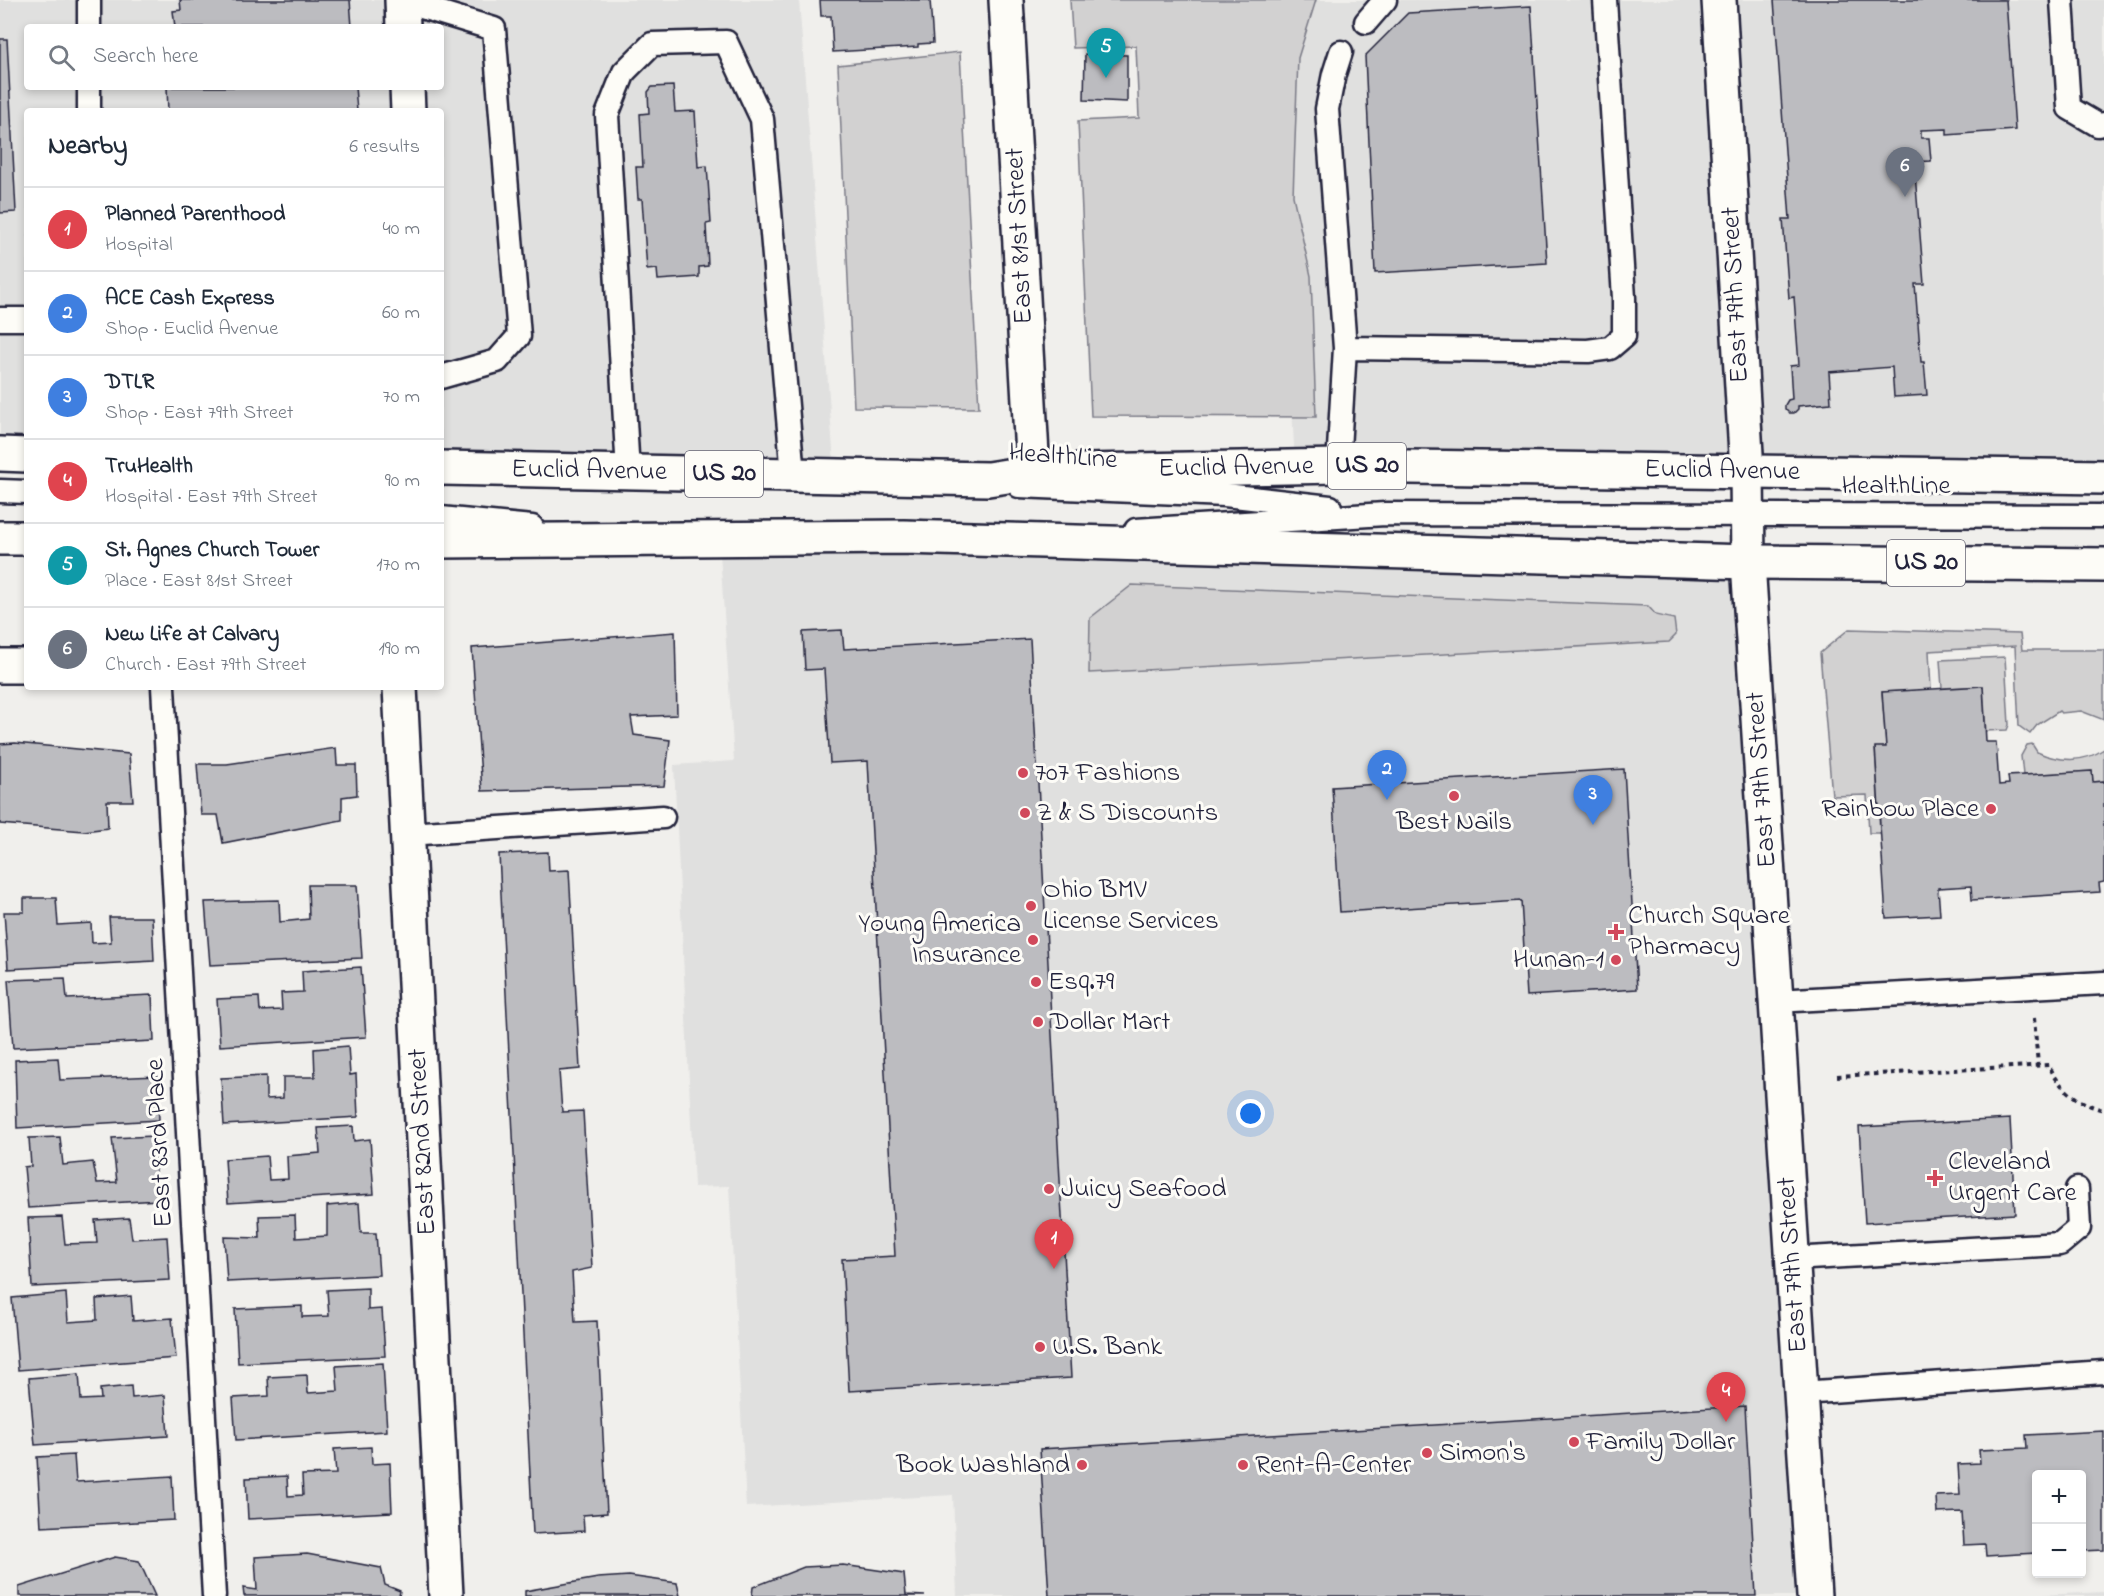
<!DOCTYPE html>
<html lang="en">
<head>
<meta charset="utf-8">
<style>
	:root { --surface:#fff; --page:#f6f6f7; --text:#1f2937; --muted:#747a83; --line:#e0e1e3; --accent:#1a73e8 }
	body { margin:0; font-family:"Indie Flower",sans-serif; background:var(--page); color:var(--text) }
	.controls { position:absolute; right:18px; bottom:18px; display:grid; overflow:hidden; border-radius:6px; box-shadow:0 3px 9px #0003 }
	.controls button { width:54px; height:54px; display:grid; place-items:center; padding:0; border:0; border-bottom:2px solid var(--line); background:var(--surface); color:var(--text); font:30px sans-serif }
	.you { position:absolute; left:1251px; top:1114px; width:21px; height:21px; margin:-15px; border:4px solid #fff; border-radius:50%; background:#1a73e8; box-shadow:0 0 0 9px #1a73e833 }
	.badge { display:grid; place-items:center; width:39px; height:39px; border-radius:50%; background:var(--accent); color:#fff; font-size:20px; font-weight:700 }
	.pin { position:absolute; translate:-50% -50px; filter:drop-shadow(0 2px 3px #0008) }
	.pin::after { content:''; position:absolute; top:32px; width:21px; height:18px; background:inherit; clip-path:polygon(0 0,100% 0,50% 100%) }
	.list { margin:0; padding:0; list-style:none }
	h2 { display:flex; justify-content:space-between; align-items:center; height:78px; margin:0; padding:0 24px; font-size:26px }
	h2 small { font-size:20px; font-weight:400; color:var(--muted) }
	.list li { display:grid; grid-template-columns:39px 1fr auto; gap:18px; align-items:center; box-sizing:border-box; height:84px; padding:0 24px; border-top:2px solid var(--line) }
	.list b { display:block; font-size:22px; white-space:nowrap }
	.list p { margin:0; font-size:20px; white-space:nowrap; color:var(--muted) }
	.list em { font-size:20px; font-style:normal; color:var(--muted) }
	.icon { flex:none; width:33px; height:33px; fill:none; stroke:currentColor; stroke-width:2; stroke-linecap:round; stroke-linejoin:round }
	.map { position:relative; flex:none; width:2104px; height:1596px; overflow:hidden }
	.search { position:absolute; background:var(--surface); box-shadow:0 3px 9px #0003; left:24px; top:24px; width:420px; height:66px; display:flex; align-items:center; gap:15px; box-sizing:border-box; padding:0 21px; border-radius:6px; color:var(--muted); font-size:22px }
	.panel { position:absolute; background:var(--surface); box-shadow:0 3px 9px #0003; left:24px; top:108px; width:420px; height:582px; border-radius:6px }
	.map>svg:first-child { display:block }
	.built { fill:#e0e0df; fill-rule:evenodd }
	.green { fill:#d2d1d1; stroke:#7a7a86; stroke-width:1.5 }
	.building { fill:#bcbcc0; stroke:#22223b; stroke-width:1.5 }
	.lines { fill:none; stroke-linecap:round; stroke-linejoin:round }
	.service-casing { stroke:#22223b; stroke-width:27 }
	.minor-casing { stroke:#22223b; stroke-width:38 }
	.secondary-casing { stroke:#22223b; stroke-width:38 }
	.primary-casing { stroke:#22223b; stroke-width:38 }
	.path { stroke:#22223b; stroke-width:4; stroke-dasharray:4.5 4.5; stroke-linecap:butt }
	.service { stroke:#fdfcf7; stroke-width:22 }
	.minor { stroke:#fdfcf7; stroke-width:33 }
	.secondary { stroke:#fdfcf7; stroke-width:33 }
	.primary { stroke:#fdfcf7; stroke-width:33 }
	.poi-dot { fill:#d1495b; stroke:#fdfcf7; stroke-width:2 }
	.labels { text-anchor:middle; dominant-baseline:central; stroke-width:6; stroke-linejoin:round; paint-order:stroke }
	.shield { fill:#fdfcf7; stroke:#646373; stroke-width:1.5 }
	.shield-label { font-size:26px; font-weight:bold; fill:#22223b }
	.street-label { font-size:27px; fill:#22223b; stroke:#fdfcf7 }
	.poi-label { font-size:27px; fill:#22223b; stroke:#fdfcf7; text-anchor:start }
</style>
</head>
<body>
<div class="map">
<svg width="2104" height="1596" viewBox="0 0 2104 1596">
	<rect width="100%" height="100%" fill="#f0efec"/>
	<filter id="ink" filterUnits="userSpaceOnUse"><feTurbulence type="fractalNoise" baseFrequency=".0167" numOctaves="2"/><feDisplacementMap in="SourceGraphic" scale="12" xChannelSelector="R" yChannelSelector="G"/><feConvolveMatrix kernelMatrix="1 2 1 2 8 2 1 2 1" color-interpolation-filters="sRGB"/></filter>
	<g filter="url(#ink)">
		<path class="built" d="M0,0H799L835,476L441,468V111H27V455L0,454ZM27,27H441V87H27Z
			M1272,0H2104V477L1295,467Z
			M719,539L1748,562L1814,1596H957L953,1495L746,1507L729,1186L694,1187L674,765L734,761Z
			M2104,1592V1596H2021Z"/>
		<path class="green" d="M1070,0H1316L1298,58L1293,196L1311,276L1316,417L1091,416L1078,121L1139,118L1136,46L1073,48Z
			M960,52L979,408L854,407L838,65Z
			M1132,585L1648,606L1656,615L1674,619L1676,635L1669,642L1089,673L1090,618Z
			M1849,629L2020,634L2022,650H2104V720L2081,711L2061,713L2059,711L2037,725L2030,734L2019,726L2015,646L1929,651L1931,690L1882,692L1886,747L1875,748L1880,833H1869L1867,795L1832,796L1820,653Z
			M2005,657L2009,725L2007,730L1986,731L1983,686L1942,688L1940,660Z
			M2032,744L2037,752C2059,762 2084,763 2104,749V781L2093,782L2092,771L2023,775L2021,756L2027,745Z"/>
		<path class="building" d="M180,0H350L352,27H175L173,11L181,10Z
			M820,0H930L933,43L918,44V47L833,52L831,16H821Z
			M1774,0H2006L2015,130L1947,135V129L1921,130V138H1929L1931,161L1914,162L1924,284H1915L1921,362H1924L1927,395L1894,397L1892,367L1829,372L1831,403L1798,406V409L1794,413H1789L1785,409V405L1788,400L1792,399L1790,366L1799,365L1794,297L1789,298L1783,219H1790Z
			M1531,6L1547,263L1375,273L1365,56L1408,13Z
			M0,39H7L16,212L0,213Z
			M1085,54L1127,55V102L1084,100Z
			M673,86L675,112L695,111L698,167L707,166L711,223L706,224L708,266L699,267V277L658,280L657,269L647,270L642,199H638L636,167H643L640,114L649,113L648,92L652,87Z
			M167,87H355L357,111H168Z
			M842,630L844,649L1030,639L1071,1378L849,1391L842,1259L895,1256L868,761L830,763L824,669L805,670L803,632Z
			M675,632L677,715L631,717L634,735L670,740L664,786L482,791L472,648Z
			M1983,686L1986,742H1996L1999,785L2009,784L2008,776L2092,771L2093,782L2104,781V882L2099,883L2100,892L1972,900L1971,886L1938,888L1940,915L1886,918L1875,747H1886L1882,692Z
			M15,743L129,754L133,801H107L108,828L84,831L0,824V744Z
			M336,748L337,765H356L357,795L342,797V820L223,843L218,815H201L197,764H227Z
			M1624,769L1637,989L1527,996L1521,901L1340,912L1332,787Z
			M548,852L549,871L569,870L580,1069L559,1071L562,1112L583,1111L592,1268L572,1272L575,1322L597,1321L607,1513L583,1515L584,1531L533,1534L499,854Z
			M308,885H357L362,958L210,965L205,902L279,900L280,922L309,919Z
			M24,898H56L58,925L91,923L92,943L111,942L109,917H152L154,961L8,969L4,912H24Z
			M361,967L366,1037L220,1046L217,999L259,997L260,1011L282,1010L281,993L303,992L302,971Z
			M65,978L67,999L152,995L154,1041L13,1048L8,980Z
			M348,1046L350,1075L356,1074L358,1117L224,1125L221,1078L266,1076V1099L283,1098V1077H315L314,1049Z
			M58,1058L60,1080L157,1076L159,1120L17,1128L15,1060Z
			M2010,1119L2015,1214L1865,1223L1859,1127Z
			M353,1126L354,1141L370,1139L374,1194L228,1203L225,1159L267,1156L269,1180L288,1179L287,1156L320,1153L318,1128Z
			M154,1136L158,1200L28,1208L24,1167L31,1166L29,1138L60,1137L63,1165L93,1162L97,1183L117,1182L112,1138Z
			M359,1203L361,1233H376L379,1275L227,1282L224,1237L260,1238L259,1216L295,1215L296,1238L327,1236V1206Z
			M62,1217L65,1244L97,1243L95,1220L129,1218L132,1239L167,1237L170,1280L32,1287L28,1218Z
			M368,1288V1310L382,1309L385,1356L238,1363L235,1309L302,1306V1317L329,1316L327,1290Z
			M66,1293L68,1322L97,1320L96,1299L131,1296L133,1321L172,1318L176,1358L18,1370L12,1298Z
			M383,1363L387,1431L236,1440L233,1398L269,1396L268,1377L307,1375L308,1393L338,1391L336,1366Z
			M79,1374L81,1400L101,1399L100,1389L131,1386L132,1398L165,1395L168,1436L35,1445L29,1378Z
			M1745,1406L1756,1596H1049L1040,1449Z
			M2104,1431V1550L2082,1551V1474H2036V1553L1986,1556L1985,1544L1964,1545L1962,1512L1937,1513L1936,1496L1960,1495L1958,1464L1980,1463L1979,1450L2027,1448L2026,1435Z
			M371,1447L372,1464L390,1463L392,1512L248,1519L246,1478L287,1476L288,1496L303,1495L302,1475L336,1474L334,1449Z
			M74,1455L76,1482L172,1476L174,1520L41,1527L37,1457Z
			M307,1554L381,1568L385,1585L400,1591L399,1596H244L243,1588L257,1590L255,1557Z
			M115,1557L139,1561L155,1596H19V1587Z
			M843,1565L904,1574L906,1595L925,1596H752L753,1587L804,1567Z
			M629,1576L677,1583L680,1596H525V1591L598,1578Z"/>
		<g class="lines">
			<g class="service-casing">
				<path id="service" d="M2062,0L2069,108L2098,125L2104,124
					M402,1L494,29L519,336L497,361L441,377
					M1366,22L1385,0
					M89,27V0
					M89,111V87
					M0,319H27
					M1345,348L1588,351L1610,348L1624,336V298L1605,0
					M1338,466L1345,348L1327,109L1334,74L1341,52
					M628,472L607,115L624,72L652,44L726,42L762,119L793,475
					M1019,486L1225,495L1330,507
					M0,491L27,492
					M441,518L532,527
					M1136,530L1385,514L2104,516
					M163,687L214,1596
					M408,834L663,817
					M1776,1001L2104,983
					M1791,1259L2060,1244L2079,1228L2077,1189
					M1801,1393L2104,1372"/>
			</g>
			<g class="minor-casing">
				<path id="minor" d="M402,0L403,27
					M1006,0L1033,472
					M407,87L408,111
					M0,666H27
					M400,687L446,1596"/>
			</g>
			<g class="secondary-casing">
				<path id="secondary" d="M1719,0L1747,471L1748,562L1814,1596"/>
			</g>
			<g class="primary-casing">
				<path id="primary" d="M0,454L27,455
					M441,468L988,479L1033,472L1338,466L2104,477
					M0,538H27
					M441,541L904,537L1748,562L2104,565"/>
			</g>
			<path class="path" d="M2034,1018L2038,1065
				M1837,1076L2049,1065C2059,1089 2079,1104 2104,1110"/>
			<use href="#service" class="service"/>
			<use href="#minor" class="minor"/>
			<use href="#secondary" class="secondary"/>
			<use href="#primary" class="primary"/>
		</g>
	</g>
	<g class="poi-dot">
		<circle cx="1023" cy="773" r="6"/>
		<circle cx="1454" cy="796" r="6"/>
		<circle cx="1991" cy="809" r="6"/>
		<circle cx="1025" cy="813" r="6"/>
		<circle cx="1031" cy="906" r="6"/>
		<path d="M1613 923h6v6h6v6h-6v6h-6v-6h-6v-6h6z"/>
		<circle cx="1033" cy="940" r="6"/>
		<circle cx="1616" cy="960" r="6"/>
		<circle cx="1036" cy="982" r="6"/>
		<circle cx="1038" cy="1022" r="6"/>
		<path d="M1932 1169h6v6h6v6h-6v6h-6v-6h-6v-6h6z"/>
		<circle cx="1049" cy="1189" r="6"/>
		<circle cx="1040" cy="1347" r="6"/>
		<circle cx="1574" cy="1442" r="6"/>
		<circle cx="1427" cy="1453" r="6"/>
		<circle cx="1082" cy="1465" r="6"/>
		<circle cx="1243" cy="1465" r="6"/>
	</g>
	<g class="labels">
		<g class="shield">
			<rect x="1328" y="443" width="78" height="46" rx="4.5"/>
			<rect x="685" y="451" width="78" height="46" rx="4.5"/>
			<rect x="1887" y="540" width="78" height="46" rx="4.5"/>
		</g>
		<g class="shield-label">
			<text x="1367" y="466">US 20</text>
			<text x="724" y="474">US 20</text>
			<text x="1926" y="563">US 20</text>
		</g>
		<g class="street-label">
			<text transform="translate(1020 236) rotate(-93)">East 81st Street</text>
			<text transform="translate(1736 295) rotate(-93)">East 79th Street</text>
			<text transform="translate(1063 457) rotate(4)">HealthLine</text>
			<text transform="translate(1236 468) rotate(-1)">Euclid Avenue</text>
			<text transform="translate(589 471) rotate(1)">Euclid Avenue</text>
			<text transform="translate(1722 471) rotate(1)">Euclid Avenue</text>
			<text x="1896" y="486">HealthLine</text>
			<text transform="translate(1762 780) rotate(-94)">East 79th Street</text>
			<text transform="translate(423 1142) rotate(-93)">East 82nd Street</text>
			<text transform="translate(160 1143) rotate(-93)">East 83rd Place</text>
			<text transform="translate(1793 1265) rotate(-94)">East 79th Street</text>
		</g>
		<g class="poi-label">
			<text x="1035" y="773">707 Fashions</text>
			<text x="1979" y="809" text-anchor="end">Rainbow Place</text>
			<text x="1037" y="813">Z &amp; S Discounts</text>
			<text x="1454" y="822" text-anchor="middle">Best Nails</text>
			<text x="1043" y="890">Ohio BMV<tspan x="1043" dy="31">License Services</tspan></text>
			<text x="1628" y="916">Church Square<tspan x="1628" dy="31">Pharmacy</tspan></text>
			<text x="1021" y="924" text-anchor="end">Young America<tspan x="1021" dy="31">Insurance</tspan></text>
			<text x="1604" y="960" text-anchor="end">Hunan-1</text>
			<text x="1048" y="982">Esq.79</text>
			<text x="1050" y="1022">Dollar Mart</text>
			<text x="1948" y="1162">Cleveland<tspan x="1948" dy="31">Urgent Care</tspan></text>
			<text x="1061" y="1189">Juicy Seafood</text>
			<text x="1052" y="1347">U.S. Bank</text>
			<text x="1586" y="1442">Family Dollar</text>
			<text x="1439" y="1453">Simon's</text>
			<text x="1070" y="1465" text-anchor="end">Book Washland</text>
			<text x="1255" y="1465">Rent-A-Center</text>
		</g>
	</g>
</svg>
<div class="controls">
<button>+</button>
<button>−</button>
</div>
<div class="you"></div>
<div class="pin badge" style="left:1054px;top:1269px;background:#e0444e">1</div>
<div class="pin badge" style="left:1387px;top:800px;background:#3f7fe0">2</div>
<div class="pin badge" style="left:1593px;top:825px;background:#3f7fe0">3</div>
<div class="pin badge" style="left:1726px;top:1422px;background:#e0444e">4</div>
<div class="pin badge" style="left:1106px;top:78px;background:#0f9aa8">5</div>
<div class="pin badge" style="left:1905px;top:197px;background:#6b7280">6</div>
<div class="search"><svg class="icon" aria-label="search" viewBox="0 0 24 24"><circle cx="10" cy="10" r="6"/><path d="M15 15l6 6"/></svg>Search here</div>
<section class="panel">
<h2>Nearby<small>6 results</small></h2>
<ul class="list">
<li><span class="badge" style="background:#e0444e">1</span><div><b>Planned Parenthood</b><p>Hospital</p></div><em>40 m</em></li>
<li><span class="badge" style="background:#3f7fe0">2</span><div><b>ACE Cash Express</b><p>Shop · Euclid Avenue</p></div><em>60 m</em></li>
<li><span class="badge" style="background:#3f7fe0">3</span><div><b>DTLR</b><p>Shop · East 79th Street</p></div><em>70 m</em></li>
<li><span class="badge" style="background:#e0444e">4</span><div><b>TruHealth</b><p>Hospital · East 79th Street</p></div><em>90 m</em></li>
<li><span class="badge" style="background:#0f9aa8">5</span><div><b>St. Agnes Church Tower</b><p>Place · East 81st Street</p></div><em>170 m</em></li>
<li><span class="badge" style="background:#6b7280">6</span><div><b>New Life at Calvary</b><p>Church · East 79th Street</p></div><em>190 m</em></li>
</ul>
</section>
</div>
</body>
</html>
